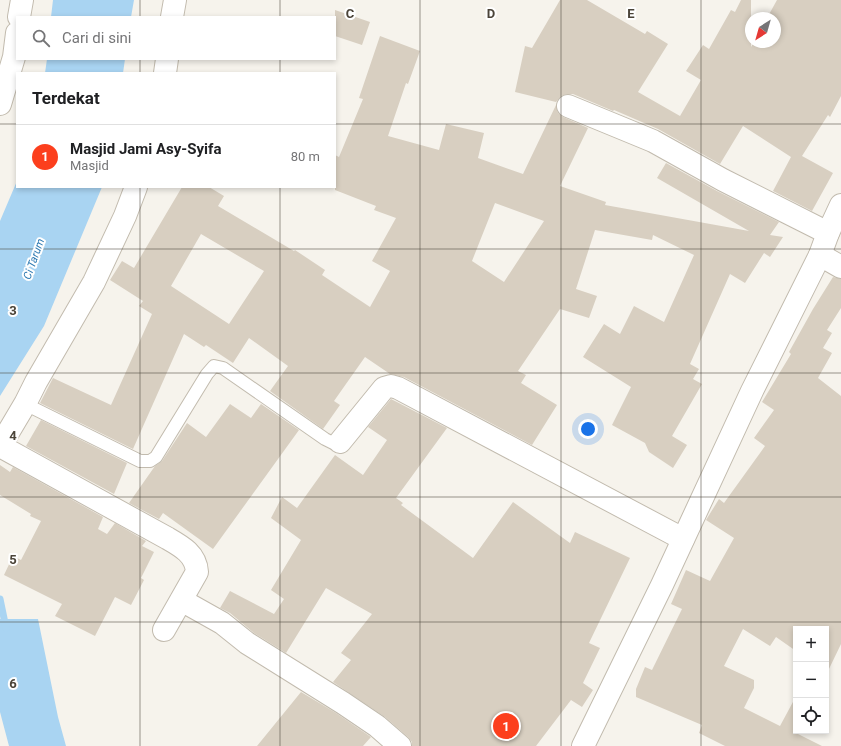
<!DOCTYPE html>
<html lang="id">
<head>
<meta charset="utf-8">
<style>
	:root { --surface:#fff; --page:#f6f6f6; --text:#202124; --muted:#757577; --line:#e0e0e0; --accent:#fc3f1d }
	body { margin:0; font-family:Roboto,sans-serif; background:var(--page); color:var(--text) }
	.controls { position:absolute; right:12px; bottom:12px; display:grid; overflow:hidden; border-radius:0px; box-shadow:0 2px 6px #0003 }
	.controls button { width:36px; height:36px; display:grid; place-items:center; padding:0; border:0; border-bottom:1px solid var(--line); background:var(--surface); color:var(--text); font:20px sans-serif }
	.compass { position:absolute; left:745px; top:12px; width:36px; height:36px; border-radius:50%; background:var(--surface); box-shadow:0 2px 6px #0003; rotate:217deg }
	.you { position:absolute; left:588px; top:429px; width:14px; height:14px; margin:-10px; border:3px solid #fff; border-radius:50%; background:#1a73e8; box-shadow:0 0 0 6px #1a73e833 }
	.badge { display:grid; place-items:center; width:26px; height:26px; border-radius:50%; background:var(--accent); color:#fff; font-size:13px; font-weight:700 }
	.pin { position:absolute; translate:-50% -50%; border:2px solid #fff; box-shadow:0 1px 4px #0006 }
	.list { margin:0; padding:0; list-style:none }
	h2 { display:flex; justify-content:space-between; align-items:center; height:52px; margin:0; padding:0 16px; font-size:17px }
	h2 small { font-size:13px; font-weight:400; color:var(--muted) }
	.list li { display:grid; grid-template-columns:26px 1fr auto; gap:12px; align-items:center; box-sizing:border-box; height:64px; padding:0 16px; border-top:1px solid var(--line) }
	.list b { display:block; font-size:15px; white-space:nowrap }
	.list p { margin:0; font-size:13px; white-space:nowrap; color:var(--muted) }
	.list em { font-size:13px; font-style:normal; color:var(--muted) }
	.icon { flex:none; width:22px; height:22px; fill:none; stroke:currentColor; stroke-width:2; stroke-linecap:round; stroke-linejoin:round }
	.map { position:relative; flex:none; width:841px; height:746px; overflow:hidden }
	.search { position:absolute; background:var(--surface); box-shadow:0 2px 6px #0003; left:16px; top:16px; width:320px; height:44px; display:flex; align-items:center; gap:10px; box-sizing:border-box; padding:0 14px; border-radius:0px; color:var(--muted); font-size:15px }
	.panel { position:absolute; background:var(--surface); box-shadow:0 2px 6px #0003; left:16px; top:72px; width:320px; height:116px; border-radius:0px }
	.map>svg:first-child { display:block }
	.water { fill:#a9d4f2 }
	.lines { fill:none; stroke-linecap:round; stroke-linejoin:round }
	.stream { stroke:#a9d4f2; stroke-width:7 }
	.building { fill:#d8cfc1; fill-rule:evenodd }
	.service-casing { stroke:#c2bbae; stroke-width:14 }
	.minor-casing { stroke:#c2bbae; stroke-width:24 }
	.tertiary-casing { stroke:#c2bbae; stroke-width:24 }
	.service { stroke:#fff; stroke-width:12 }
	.minor { stroke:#fff; stroke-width:22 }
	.tertiary { stroke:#fff; stroke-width:22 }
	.grid { fill:none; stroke:#4b4439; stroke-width:1; stroke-opacity:0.55 }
	.labels { text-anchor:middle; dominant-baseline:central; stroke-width:4; stroke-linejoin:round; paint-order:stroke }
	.water-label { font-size:11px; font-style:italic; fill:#2e7ab2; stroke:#fff }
	.grid-label { font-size:13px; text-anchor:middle; font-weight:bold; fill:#4b4439; stroke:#fff; stroke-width:4; stroke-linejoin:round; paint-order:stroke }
</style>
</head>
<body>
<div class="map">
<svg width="841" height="746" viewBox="0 0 841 746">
	<rect width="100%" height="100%" fill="#f6f3ec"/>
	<path class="water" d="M53,0H134L131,17H51Z
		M47,59H125L123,73H45Z
		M17,181V187H102L44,326L0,396V221Z
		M0,619H38L58,717L66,746H9L0,712Z"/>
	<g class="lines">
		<path class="stream" d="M0,599L6,628"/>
	</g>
	<path class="building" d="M560,0H587L645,34L647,31L668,44L638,92L680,116L701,80L686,71L703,45L709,49L731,10L735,12L741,0H751V47L754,42H775V18H767L777,0H841V96L830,117L828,115L802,156L833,173L812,211L773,191L791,157L743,126L720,164L658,129L614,110L613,111L573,94H567L561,96L556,102L515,92L525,46L532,48Z
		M335,10L370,22L362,45L335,36Z
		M380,36L420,51L408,84L406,83L388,136L439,150L446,124L484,133L478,158L523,174L556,105L558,113L563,117L588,128L560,186L606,202L605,205L749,231L657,178L666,163L717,191L779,222L770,235L783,237L770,257L764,253L745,283L730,274L690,364L699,369L693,379L702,384L672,436L687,445L673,468L649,452L645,443L612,425L631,387L583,357L604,324L620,334L634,306L664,322L694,255L653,235L652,240L595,230L576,289L597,296L589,318L560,309L518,371L526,375L521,383L557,405L532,445L404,377L390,374L365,357L334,401L340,405L323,429L270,391L288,366L249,338L233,363L206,345L204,347L184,334L133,449L40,403L53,378L111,405L152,314L139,306L143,301L110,280L122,261L134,268L182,187H209L224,196L218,206L294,251L295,250L325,270L322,275L370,307L390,271L372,261L396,218L374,210L376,206L335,190V155L339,157L363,99L359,98ZM495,203L544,221L504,282L472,261ZM201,234L264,271L229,324L171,286Z
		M833,277L841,279V308L827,330L832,333L823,348L832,353L818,378L841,396V644L828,671L826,670V629H796V651L776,637L770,646L743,629L724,666L754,680V688L744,708L780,726L794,700L796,701V731H799L798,734L822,746H725L699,733L702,725L636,697V689L645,667L652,670L682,609L671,604L686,570L710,581L734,538L706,520L719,499L724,503L765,446L754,438L774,410L762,402L791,354L789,352L813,309Z
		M391,399L447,428L396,498L403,503L401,505L473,558L513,502L570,543L575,532L630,558L589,643L600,648L583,683L593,690L582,707L571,700L536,746H412V742L408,737L385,717L333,682L351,660L341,653L372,614L326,588L286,653L254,633L230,613L220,608L230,591L274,614L284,599L271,590L301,540L271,518L282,497L297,508L335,455L363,475L387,440L368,427Z
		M230,404L251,418L261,404L299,430L213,549L163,513L159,519L129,503L155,466L162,461L187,423L206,437Z
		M41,420L127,463L114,494L26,446Z
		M0,465L10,472L13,467L103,517L98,529L107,534L115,523L146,541L142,546L154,552L141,578L144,580L131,605L115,597L95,636L55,616L62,604L4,575L13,556L21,560L41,521L30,516L31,514L0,495Z
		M301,692L336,713L371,737L363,746H257Z"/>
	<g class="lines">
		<g class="service-casing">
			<path id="service" d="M25,404L140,461H150L156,457L207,374L214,366L223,368L325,439L333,443L340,442"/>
		</g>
		<g class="minor-casing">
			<path id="minor" d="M19,17L22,0
				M172,17L175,0
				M165,73L167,59
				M0,104L14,57L17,33
				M568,106L653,141L723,180L828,233
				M820,255L841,267
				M340,442L384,388L391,386L398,388L683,539
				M0,446L167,538C181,546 196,554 197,572L164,630
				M0,446L25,404L36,382L94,282L125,216L136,187
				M181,600L222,623L247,643L343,703L377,726L400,746"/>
		</g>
		<g class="tertiary-casing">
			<path id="tertiary" d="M583,746L662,585L752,391L820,255L828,233L841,205"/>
		</g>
		<use href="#service" class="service"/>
		<use href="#minor" class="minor"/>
		<use href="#tertiary" class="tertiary"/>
	</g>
	<path class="grid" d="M140,0V17M280,0V17M420,0V746M561,0V746M701,0V746M140,59V73M280,59V73M0,124H17M335,124H841M140,187V746M280,187V746M0,249H841M0,373H841M0,497H841M0,622H841"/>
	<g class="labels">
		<g class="water-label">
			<text transform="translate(34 259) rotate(-70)">Ci Tarum</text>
		</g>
	</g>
	<g class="grid-label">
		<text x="350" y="18">C</text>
		<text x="491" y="18">D</text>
		<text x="631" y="18">E</text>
		<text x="13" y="315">3</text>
		<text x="13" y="440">4</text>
		<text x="13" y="564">5</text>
		<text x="13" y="688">6</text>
	</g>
</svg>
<div class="controls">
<button>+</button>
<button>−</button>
<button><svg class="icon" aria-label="locate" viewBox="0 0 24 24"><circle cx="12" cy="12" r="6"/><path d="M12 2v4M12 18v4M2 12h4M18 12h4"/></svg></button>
</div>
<svg class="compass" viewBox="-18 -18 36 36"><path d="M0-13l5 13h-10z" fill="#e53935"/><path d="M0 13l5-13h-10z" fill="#757577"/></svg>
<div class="you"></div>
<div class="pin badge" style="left:506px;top:726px">1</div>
<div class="search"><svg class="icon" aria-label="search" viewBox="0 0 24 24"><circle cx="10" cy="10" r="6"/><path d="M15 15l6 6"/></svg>Cari di sini</div>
<section class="panel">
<h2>Terdekat<small></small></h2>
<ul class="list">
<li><span class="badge">1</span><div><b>Masjid Jami Asy-Syifa</b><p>Masjid</p></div><em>80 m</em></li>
</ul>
</section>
</div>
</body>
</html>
